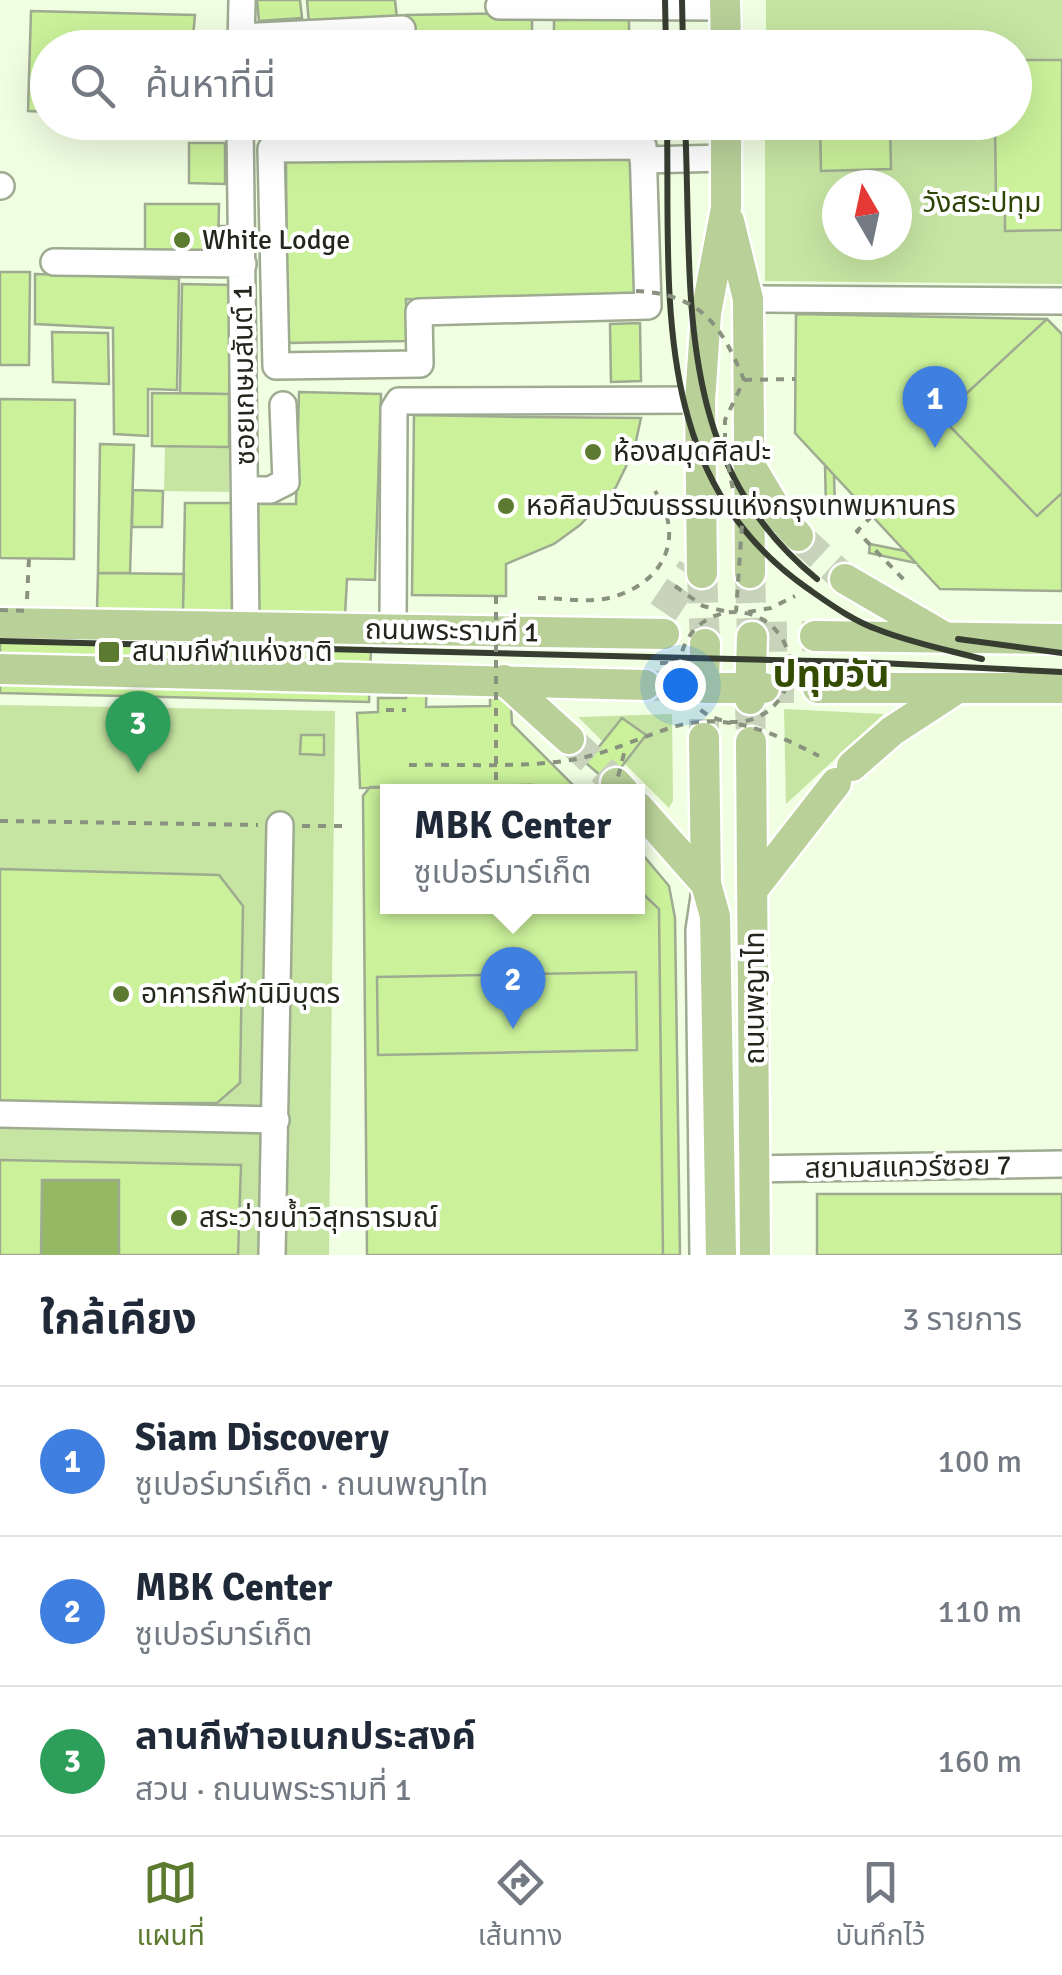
<!DOCTYPE html>
<html lang="th">
<head>
<meta charset="utf-8">
<style>
	:root { --surface:#fff; --page:#f2f2f3; --text:#1f2937; --muted:#747a83; --line:#e0e1e3; --accent:#5d7b30 }
	body { margin:0; font-family:Signika,"Noto Sans Thai",sans-serif; background:var(--page); color:var(--text) }
	.compass { position:absolute; left:822px; top:170px; width:90px; height:90px; border-radius:50%; background:var(--surface); box-shadow:0 10px 40px #0002; rotate:351deg }
	.you { position:absolute; left:680px; top:685px; width:35px; height:35px; margin:-25px; border:8px solid #fff; border-radius:50%; background:#1a73e8; box-shadow:0 0 0 15px #1a73e833 }
	.badge { display:grid; place-items:center; width:65px; height:65px; border-radius:50%; background:var(--accent); color:#fff; font-size:32px; font-weight:700 }
	.pin { position:absolute; translate:-50% -82px; filter:drop-shadow(0 2px 5px #0008) }
	.pin::after { content:''; position:absolute; top:52px; width:35px; height:30px; background:inherit; clip-path:polygon(0 0,100% 0,50% 100%) }
	.popup { position:absolute; left:380px; top:784px; width:265px; height:130px; box-sizing:border-box; display:grid; place-content:center; border-radius:0px; background:var(--surface); filter:drop-shadow(0 2px 8px #0005); font-size:32px; white-space:nowrap; color:var(--muted) }
	.popup b { font-size:38px; color:var(--text) }
	.popup::after { content:''; position:absolute; left:50%; top:100%; margin-left:-20px; border:20px solid transparent; border-top-color:var(--surface) }
	.list { margin:0; padding:0; list-style:none }
	h2 { display:flex; justify-content:space-between; align-items:center; height:130px; margin:0; padding:0 40px; font-size:42px }
	h2 small { font-size:32px; font-weight:400; color:var(--muted) }
	.list li { display:grid; grid-template-columns:65px 1fr auto; gap:30px; align-items:center; box-sizing:border-box; height:150px; padding:0 40px; border-top:2px solid var(--line) }
	.list b { display:block; font-size:38px; white-space:nowrap }
	.list p { margin:0; font-size:32px; white-space:nowrap; color:var(--muted) }
	.list em { font-size:32px; font-style:normal; color:var(--muted) }
	.icon { flex:none; width:55px; height:55px; fill:none; stroke:currentColor; stroke-width:2; stroke-linecap:round; stroke-linejoin:round }
	.map { position:relative; flex:none; width:1062px; height:1255px; overflow:hidden }
	.search { position:absolute; background:var(--surface); box-shadow:0 10px 40px #0002; left:30px; right:30px; top:30px; height:110px; display:flex; align-items:center; gap:25px; box-sizing:border-box; padding:0 35px; border-radius:55px; color:var(--muted); font-size:38px }
	.sheet { height:580px; background:var(--surface) }
	nav { display:flex; justify-content:space-around; align-items:center; box-sizing:border-box; height:140px; border-top:2px solid var(--line); background:var(--surface); font-size:28px; color:var(--muted) }
	nav a { display:grid; justify-items:center; gap:5px }
	nav .on { color:var(--accent) }
	.map>svg:first-child { display:block }
	.green { fill:#c6e5a2; fill-rule:evenodd }
	.water { fill:#94b864 }
	.building { fill:#cbf29b; stroke:#9eab91; stroke-width:2.5 }
	.lines { fill:none; stroke-linecap:round; stroke-linejoin:round }
	.major-tunnel { stroke:#c7d3ba; stroke-width:30; stroke-dasharray:30 15; stroke-linecap:butt }
	.minor-casing { stroke:#9eab91; stroke-width:30 }
	.major-casing { stroke:#fff; stroke-width:35 }
	.path { stroke:#89927f; stroke-width:4; stroke-dasharray:8 8; stroke-linecap:butt }
	.minor { stroke:#fff; stroke-width:25 }
	.major { stroke:#b9d099; stroke-width:30 }
	.rail { stroke:#383d31; stroke-width:6 }
	.path-bridge { stroke:#89927f; stroke-width:4; stroke-dasharray:8 8; stroke-linecap:butt }
	.poi-dot { fill:#5d7b30; stroke:#fff; stroke-width:4 }
	.labels { text-anchor:middle; dominant-baseline:central; stroke-width:8; stroke-linejoin:round; paint-order:stroke }
	.park-label { font-size:28px; fill:#2e4404; stroke:#fff }
	.poi-label { font-size:28px; fill:#22261c; stroke:#fff; text-anchor:start }
	.street-label { font-size:28px; fill:#22261c; stroke:#fff }
	.district-label { font-size:38px; font-weight:bold; fill:#334c00; stroke:#fff }
</style>
</head>
<body>
<div class="map">
<svg width="1062" height="1255" viewBox="0 0 1062 1255">
	<rect width="100%" height="100%" fill="#f0fee2"/>
	<path class="green" d="M766,0H1062V284L765,281V123L1014,122V48L766,47ZM837,185H897V245H837Z
		M165,446L229,447V492L164,491Z
		M0,705L335,711L329,1255H0Z
		M784,709L884,714L786,804Z
		M672,714L673,801L669,808L578,717Z"/>
	<path class="water" d="M42,1180H119V1255H41Z"/>
	<path class="building" d="M257,0H300L302,18L259,21Z
		M307,0H395L397,18L309,24Z
		M31,11L195,15L192,48H48V112L28,111Z
		M532,13V48H406V15Z
		M629,19V48H554V20Z
		M1014,60H1062V230L1005,231V202H996L995,122H1014Z
		M257,122H302L301,137H257Z
		M407,122H533V142L407,144Z
		M612,122H637V142L612,141Z
		M820,122H890L891,169L821,171Z
		M189,143H225V184L189,183Z
		M635,158L636,304L406,299L407,341L287,343L286,161Z
		M145,204H219L218,255H145Z
		M218,226H237V260H218Z
		M0,272H30L29,365H0Z
		M35,274L179,279L177,390L148,389V436L114,434L113,328L35,324Z
		M182,284L231,285L229,394L180,393Z
		M796,314L1047,319L1062,334V591L940,589L795,433Z
		M1047,319L1062,334V493L1037,516L941,417Z
		M640,323L641,381L611,382L610,324Z
		M52,332L108,333L109,384L53,382Z
		M299,392L381,394L375,580L347,579L345,615L252,613L254,504H296Z
		M152,393L229,394V447L152,446Z
		M0,399L75,400L74,559L0,558Z
		M414,415L522,417L641,418L634,450L616,487L580,525L554,544L506,564V596H496L412,595Z
		M100,444L134,445L130,573H98Z
		M825,465L834,475L835,508H826Z
		M133,490L163,491L162,527H132Z
		M185,503H232V611L183,610Z
		M870,544L905,551L916,563L869,553Z
		M98,573L184,574L183,610L97,609Z
		M0,612L372,622L369,702L0,693Z
		M406,671L427,672L426,707L490,706V685L510,687L512,724L580,792H538L532,785L360,788L357,713L378,712V698H406Z
		M622,718L646,735L609,783L586,763Z
		M301,735H324V755L300,754Z
		M532,785L538,792H388V906H638V889L659,909L663,1255H367L363,796L370,787Z
		M638,849L669,886L675,918L680,1255H663L659,909L638,889Z
		M0,869L219,875L243,906L240,1083L217,1103H0Z
		M636,972L637,1050L378,1055L377,977Z
		M0,1160L241,1165L238,1255H119V1180H42L41,1255H0Z
		M817,1194H1062V1255H817Z"/>
	<g class="lines">
		<path class="major-tunnel" d="M798,536L845,579
			M702,573L705,644
			M750,573L752,637
			M663,612L692,569
			M757,637L815,636
			M645,685L704,688V738
			M764,688H818
			M750,699L751,742
			M569,739L616,783"/>
		<g class="minor-casing">
			<path id="minor" d="M499,6L725,7
				M241,37L402,29
				M241,48L242,0
				M240,122L246,628
				M643,146L648,306L419,312L420,364L276,366L271,149Z
				M643,160L726,158
				M0,186H1
				M54,262L243,264
				M748,299L1062,301
				M245,490H270L286,482L283,405
				M393,630L394,409L399,401L700,400
				M0,1114L276,1120
				M754,1169L1062,1164
				M272,1255L280,825
				M703,1255L699,930L705,890"/>
		</g>
		<g class="major-casing">
			<path id="major" d="M725,0L726,48
				M729,221L748,299L750,573
				M748,462L780,516L798,536
				M702,573L700,400L706,313L726,208V122
				M845,579L941,635
				M0,623L664,634
				M815,636L1062,639
				M705,644L704,688H764
				M0,669L645,685
				M504,680L569,739
				M818,688H1062
				M750,699L752,637
				M704,738L706,884L715,916L721,1255
				M751,742L755,1255
				M852,766L892,731L958,688
				M616,783L624,792
				M638,807L706,884
				M754,888L836,783"/>
		</g>
		<path class="path" d="M872,516L857,531L907,583
			M538,598C561,598 588,603 609,598C664,584 686,538 655,491
			M27,599L29,558
			M660,663H680
			M386,710H406
			M0,821L258,825
			M302,826H348"/>
		<use href="#minor" class="minor"/>
		<use href="#major" class="major"/>
		<path class="rail" d="M665,0L666,48
			M682,0L683,48
			M667,122C670,294 649,477 807,588C830,604 853,621 879,630C912,643 948,650 982,659
			M685,122C693,292 671,460 817,579
			M958,639L1062,653
			M0,641L859,662L1062,672
			M800,675L885,676"/>
		<path class="path-bridge" d="M636,291C700,294 721,324 744,380L725,420V449L733,490L743,510L736,612
			M744,380L795,379
			M675,586L703,606L728,612
			M496,596V785
			M0,610L30,611
			M748,612L771,608L795,596
			M680 667a55 55 0 1 1 110 0a55 55 0 1 1-110 0Z
			M409,765C462,764 519,768 571,760C607,754 638,738 673,727C725,711 773,732 819,756
			M614,792L626,746"/>
	</g>
	<g class="poi-dot">
		<circle cx="182" cy="240" r="10"/>
		<circle cx="593" cy="452" r="10"/>
		<circle cx="506" cy="506" r="10"/>
		<rect x="97" y="640" width="24" height="24" rx="5"/>
		<circle cx="121" cy="994" r="10"/>
		<circle cx="179" cy="1218" r="10"/>
	</g>
	<g class="labels">
		<g class="park-label">
			<text x="982" y="203">วังสระปทุม</text>
		</g>
		<g class="poi-label">
			<text x="202" y="240">White Lodge</text>
			<text x="613" y="452">ห้องสมุดศิลปะ</text>
			<text x="526" y="506">หอศิลปวัฒนธรรมแห่งกรุงเทพมหานคร</text>
			<text x="132" y="652">สนามกีฬาแห่งชาติ</text>
			<text x="141" y="994">อาคารกีฬานิมิบุตร</text>
			<text x="199" y="1218">สระว่ายน้ำวิสุทธารมณ์</text>
		</g>
		<g class="street-label">
			<text transform="translate(244 375) rotate(-91)">ซอยเกษมสันต์ 1</text>
			<text transform="translate(452 631) rotate(1)">ถนนพระรามที่ 1</text>
			<text transform="translate(755 998) rotate(-90)">ถนนพญาไท</text>
			<text transform="translate(908 1167) rotate(-1)">สยามสแควร์ซอย 7</text>
		</g>
		<g class="district-label">
			<text x="831" y="674">ปทุมวัน</text>
		</g>
	</g>
</svg>
<svg class="compass" viewBox="-18 -18 36 36"><path d="M0-13l5 13h-10z" fill="#e53935"/><path d="M0 13l5-13h-10z" fill="#747a83"/></svg>
<div class="you"></div>
<div class="pin badge" style="left:935px;top:448px;background:#3f7fe0">1</div>
<div class="pin badge" style="left:513px;top:1029px;background:#3f7fe0">2</div>
<div class="popup"><b>MBK Center</b>ซูเปอร์มาร์เก็ต</div>
<div class="pin badge" style="left:138px;top:773px;background:#2e9e5b">3</div>
<div class="search"><svg class="icon" aria-label="search" viewBox="0 0 24 24"><circle cx="10" cy="10" r="6"/><path d="M15 15l6 6"/></svg>ค้นหาที่นี่</div>
</div>
<section class="sheet">
<h2>ใกล้เคียง<small>3 รายการ</small></h2>
<ul class="list">
<li><span class="badge" style="background:#3f7fe0">1</span><div><b>Siam Discovery</b><p>ซูเปอร์มาร์เก็ต · ถนนพญาไท</p></div><em>100 m</em></li>
<li><span class="badge" style="background:#3f7fe0">2</span><div><b>MBK Center</b><p>ซูเปอร์มาร์เก็ต</p></div><em>110 m</em></li>
<li><span class="badge" style="background:#2e9e5b">3</span><div><b>ลานกีฬาอเนกประสงค์</b><p>สวน · ถนนพระรามที่ 1</p></div><em>160 m</em></li>
</ul>
</section>
<nav>
<a class="on"><svg class="icon" aria-label="map" viewBox="0 0 24 24"><path d="M3 6l6-2 6 2 6-2v14l-6 2-6-2-6 2zM9 4v14M15 6v14"/></svg>แผนที่</a>
<a><svg class="icon" aria-label="directions" viewBox="0 0 24 24"><path d="M12 3l9 9-9 9-9-9zM9 14v-3h6M13 9l2 2-2 2"/></svg>เส้นทาง</a>
<a><svg class="icon" aria-label="saved" viewBox="0 0 24 24"><path d="M7 4h10v16l-5-4-5 4z"/></svg>บันทึกไว้</a>
</nav>
</body>
</html>
